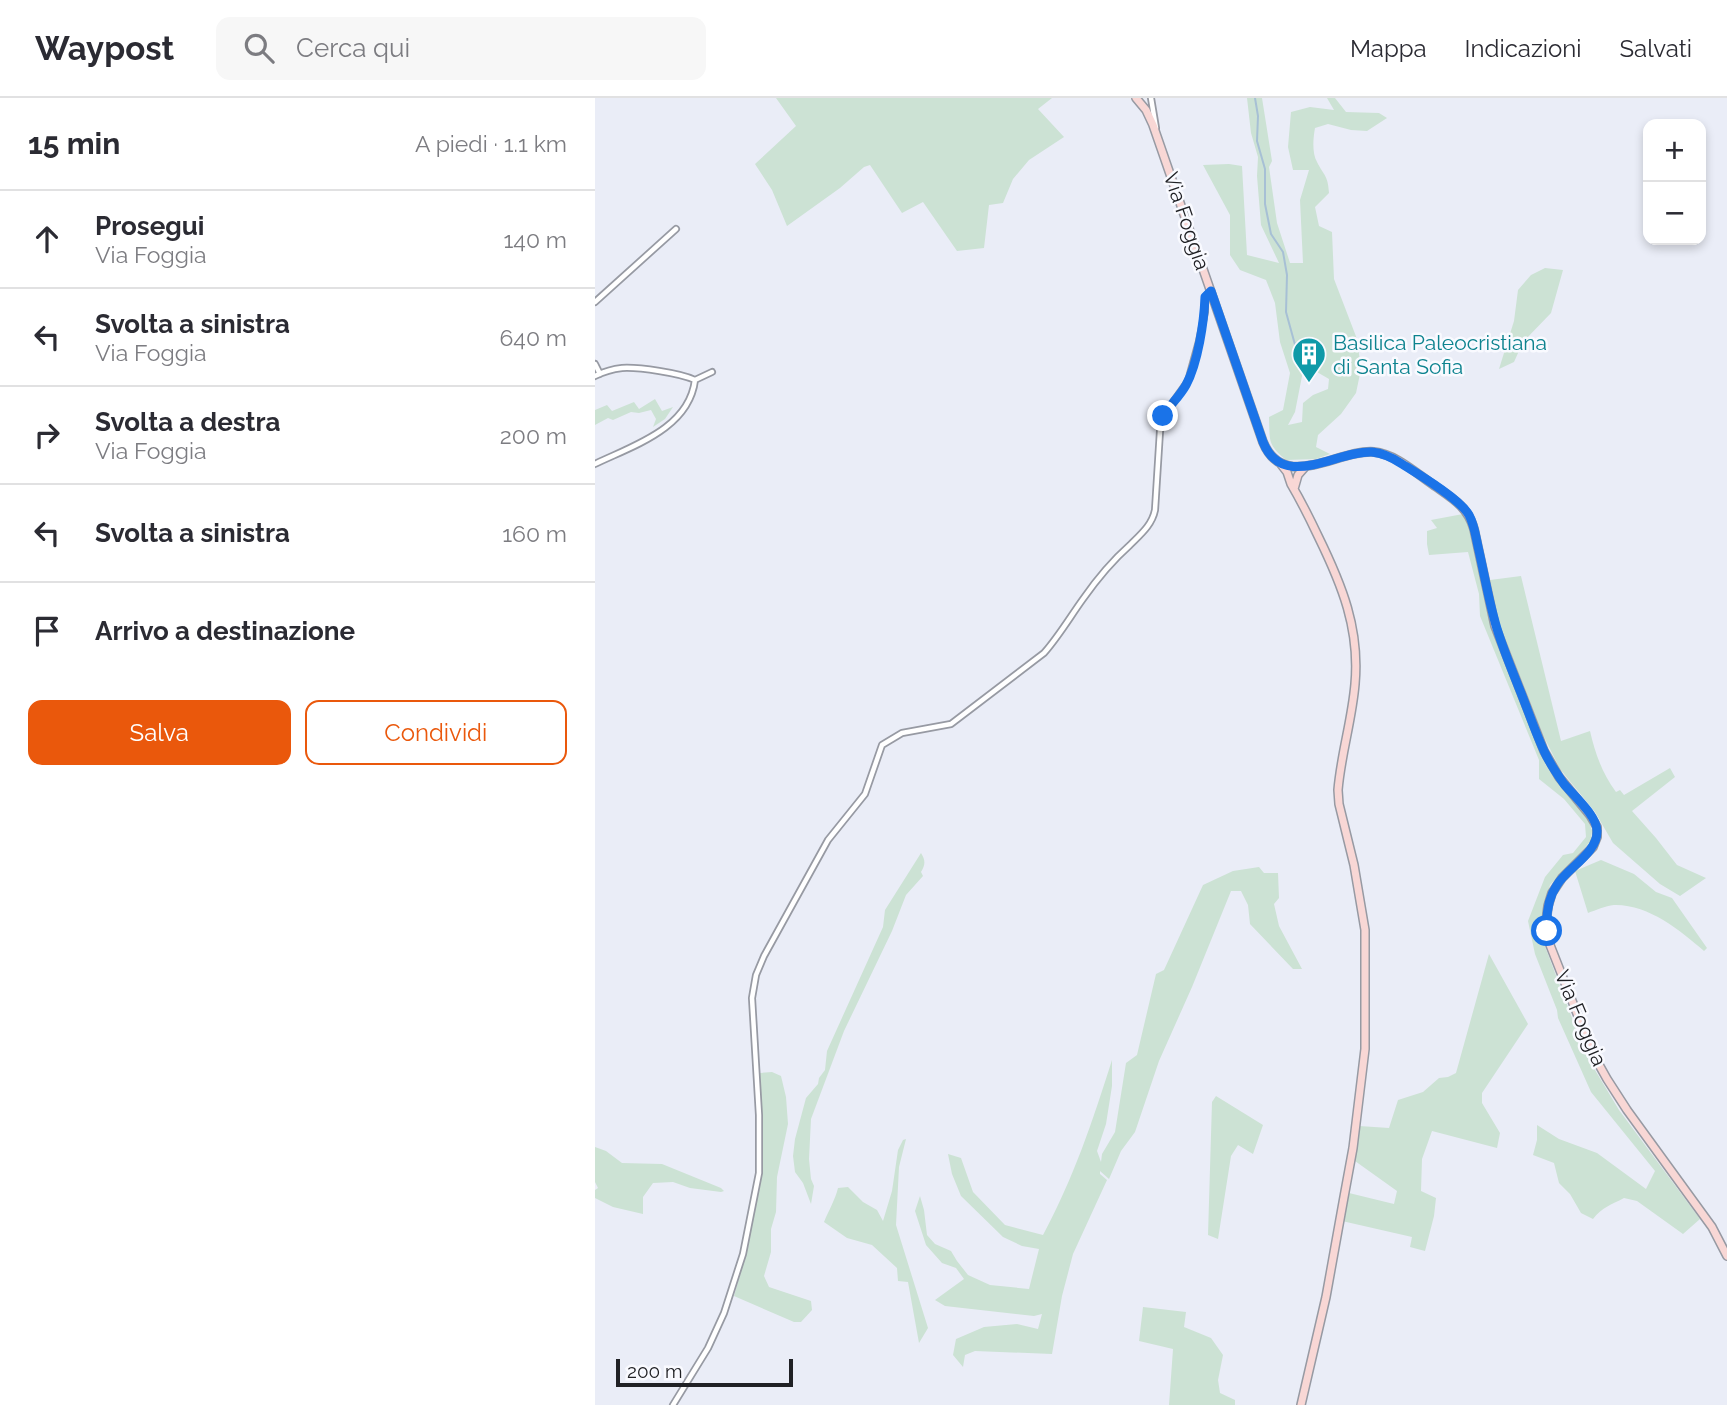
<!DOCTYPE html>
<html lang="it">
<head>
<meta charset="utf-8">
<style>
	:root { --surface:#fff; --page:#f7f7f7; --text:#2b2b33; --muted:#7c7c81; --line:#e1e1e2; --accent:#ea580c }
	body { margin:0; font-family:Raleway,sans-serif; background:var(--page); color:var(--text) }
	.controls { position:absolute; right:21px; top:21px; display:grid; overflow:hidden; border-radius:14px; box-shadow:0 4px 10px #0003 }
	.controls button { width:63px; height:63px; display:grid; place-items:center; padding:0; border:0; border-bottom:2px solid var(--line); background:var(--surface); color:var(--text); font:35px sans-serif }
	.scale { position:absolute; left:21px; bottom:18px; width:177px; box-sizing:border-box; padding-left:7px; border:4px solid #202125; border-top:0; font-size:19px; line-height:24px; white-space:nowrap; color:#202125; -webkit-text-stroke:5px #f9faff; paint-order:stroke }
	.stop { position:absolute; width:21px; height:21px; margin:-16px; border:5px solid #1a73e8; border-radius:50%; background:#fff }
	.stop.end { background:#1a73e8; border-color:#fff; box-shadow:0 2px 7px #0008 }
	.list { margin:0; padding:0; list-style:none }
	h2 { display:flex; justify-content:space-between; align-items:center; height:91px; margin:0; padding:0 28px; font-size:30px }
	h2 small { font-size:23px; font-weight:400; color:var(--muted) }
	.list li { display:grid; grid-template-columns:46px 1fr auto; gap:21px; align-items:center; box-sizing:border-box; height:98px; padding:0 28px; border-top:2px solid var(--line) }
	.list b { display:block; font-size:26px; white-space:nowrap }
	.list p { margin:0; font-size:23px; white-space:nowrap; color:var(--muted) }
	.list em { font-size:23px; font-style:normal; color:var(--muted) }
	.actions { display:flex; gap:14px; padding:21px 28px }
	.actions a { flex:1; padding:16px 0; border:2px solid var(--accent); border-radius:14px; text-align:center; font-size:24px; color:var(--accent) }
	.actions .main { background:var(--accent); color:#fff }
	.icon { flex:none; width:38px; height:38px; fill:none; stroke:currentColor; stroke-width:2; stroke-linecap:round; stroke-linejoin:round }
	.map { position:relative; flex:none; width:1132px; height:1307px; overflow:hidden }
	header { display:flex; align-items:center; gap:42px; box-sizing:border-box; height:98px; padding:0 35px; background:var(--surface); border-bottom:2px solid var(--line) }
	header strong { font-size:33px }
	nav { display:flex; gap:38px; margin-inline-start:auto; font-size:24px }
	.search { width:490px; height:63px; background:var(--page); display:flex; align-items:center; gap:18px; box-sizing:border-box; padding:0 24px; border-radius:14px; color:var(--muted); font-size:26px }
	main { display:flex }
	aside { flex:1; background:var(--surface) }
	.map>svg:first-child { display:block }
	.green { fill:#cce2d4; fill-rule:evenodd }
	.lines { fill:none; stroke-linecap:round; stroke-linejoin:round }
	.stream { stroke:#a7c0d5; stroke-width:2 }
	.street-casing { stroke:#979aa3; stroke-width:8 }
	.secondary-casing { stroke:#979aa3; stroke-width:10 }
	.street { stroke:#fff; stroke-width:4.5 }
	.secondary { stroke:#f8d7d5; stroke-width:7 }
	.route { stroke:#1a73e8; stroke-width:9 }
	.labels { text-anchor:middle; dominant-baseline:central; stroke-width:5; stroke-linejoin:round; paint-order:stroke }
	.street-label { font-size:21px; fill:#202125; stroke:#f9faff }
	.culture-label { font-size:21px; fill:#0d838f; stroke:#f9faff; text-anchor:start }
</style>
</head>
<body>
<header>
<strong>Waypost</strong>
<div class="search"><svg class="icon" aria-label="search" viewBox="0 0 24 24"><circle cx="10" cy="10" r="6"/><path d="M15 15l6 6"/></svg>Cerca qui</div>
<nav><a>Mappa</a><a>Indicazioni</a><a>Salvati</a></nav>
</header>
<main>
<aside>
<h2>15 min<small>A piedi · 1.1 km</small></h2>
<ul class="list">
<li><svg class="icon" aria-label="ahead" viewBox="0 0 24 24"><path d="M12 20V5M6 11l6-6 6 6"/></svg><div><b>Prosegui</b><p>Via Foggia</p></div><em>140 m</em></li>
<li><svg class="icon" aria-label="left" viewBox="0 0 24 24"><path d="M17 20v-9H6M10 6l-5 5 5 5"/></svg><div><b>Svolta a sinistra</b><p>Via Foggia</p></div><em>640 m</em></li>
<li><svg class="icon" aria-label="right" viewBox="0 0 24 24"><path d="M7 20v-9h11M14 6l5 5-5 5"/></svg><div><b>Svolta a destra</b><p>Via Foggia</p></div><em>200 m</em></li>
<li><svg class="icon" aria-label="left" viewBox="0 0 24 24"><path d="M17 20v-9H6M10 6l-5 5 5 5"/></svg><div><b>Svolta a sinistra</b></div><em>160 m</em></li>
<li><svg class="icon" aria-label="arrive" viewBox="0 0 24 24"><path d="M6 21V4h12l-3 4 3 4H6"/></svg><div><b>Arrivo a destinazione</b></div></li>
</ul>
<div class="actions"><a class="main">Salva</a><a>Condividi</a></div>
</aside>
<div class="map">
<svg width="1132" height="1307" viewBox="0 0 1132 1307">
	<rect width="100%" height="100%" fill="#eaedf7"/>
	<path class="green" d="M181,0H457L443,11L469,39L434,62L418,81L408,105L394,107L389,150L362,153L328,104L307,115L275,67L269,69L245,90L192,128L177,92L160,66L201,28Z
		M652,0H667L677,63L674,69L682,125L695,165H708L705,102L714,72H698L693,49L696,14L715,9L739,12L732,0H740L751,14L784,15L792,20L772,33L756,32L733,26L720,30C718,41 717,55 722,64C729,78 733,77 734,95L720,109L724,128L737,134L739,181L762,241L766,271L761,295L746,316L723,337L721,349L735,356L721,361L691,362C672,346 675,343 674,319L688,312L695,275L685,244L680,205L671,182L645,172L635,157V117L608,67L634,66L647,68L652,157L684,165L666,127L662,78L663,59L656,35ZM715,270L734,281L733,291L718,297L708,305L707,324L693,327L700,314L708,273Z
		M950,170L968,172L956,215L928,244L919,264L904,271L919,223L923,192L936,177Z
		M60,301L67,313L78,309L70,321L58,329L61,321L56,312L44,315L36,314L18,322L13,320L0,327V312L12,307L17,313L39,304L44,311Z
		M868,416L877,436L898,534L936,632L951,667L993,722L997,732L996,743L955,787L946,820L948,843L991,957L1024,1012L1105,1121L1088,1136L1042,1103L1029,1100C1016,1107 1007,1109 998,1121L986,1115L975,1096L964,1085L959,1065L938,1057L942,1042V1027L964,1041L1002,1055L1051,1091L1060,1073L996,994L963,920L962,912L940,856L933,823L950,779L968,757L978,755L991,739L990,726L969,701L944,681V662L885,518L884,496L873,454L834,457L832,446V433L842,430L836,422Z
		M926,478L966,643L995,633C1000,655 1007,675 1021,694L1025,692L1029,697L1075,670L1080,679L1037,713L1061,740L1082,767L1111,780L1085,798L1065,786L1018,745L1000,714L965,671L948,637L905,528L895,482Z
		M326,755C331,763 330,767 326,774L328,778L311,797L297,833L249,933L216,1021L214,1061L216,1081L219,1088L216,1106L208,1085L200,1074L198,1058L200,1041L211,1000L223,986L224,980L230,972L232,953L288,829L290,812Z
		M1006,762L1039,776L1061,794L1077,800L1112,850L1109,853C1085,832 1053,806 1019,807C1010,808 1001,812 993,815L980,773Z
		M664,769L669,775H683L684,800L679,806L684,828L707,871H698L655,826L653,807L646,793H636L597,889L564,963L540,1034L526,1053L514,1081L505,1073V1076L512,1082L478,1156L467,1198L457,1256L380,1253L370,1257L368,1269L358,1257L361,1241L389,1229L422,1226L443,1231L447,1216L439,1218L350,1208L340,1202L369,1181L361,1170L347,1165L331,1147L320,1113L325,1098L329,1112L332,1137L340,1146L356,1153L362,1163L373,1177L395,1187L434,1191L444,1151L427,1148L408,1139L366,1098L357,1076L353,1056L366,1060L378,1094L410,1127L448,1137C479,1079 497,1025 517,962V988L511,1026L502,1053L506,1064L507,1056L520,1034L531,965L542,957L561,876L569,872L608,787L638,773Z
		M894,856L933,926L887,995V1005L905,1035L902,1050L837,1033L827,1061L826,1093L841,1100L839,1118L830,1153L815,1149L817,1139L747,1123L754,1095L799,1106L802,1093L760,1063L764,1028L794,1030L803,1002L828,994L844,980L853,979L861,975Z
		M177,974L186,978L191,999L193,1026L182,1079L181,1114L176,1131V1154L169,1178L174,1189L216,1203L217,1212L206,1224H199L139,1198L153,1149L168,1055L165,975Z
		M621,998L668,1027L658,1056L643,1047L636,1058L623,1141L613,1137L617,1004Z
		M311,1041L304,1069L301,1127L333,1230L324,1245L313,1184L303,1183L302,1170L277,1147L252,1140L229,1124C234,1112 240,1102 243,1090L253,1089L268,1104L282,1112L288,1123L297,1093L303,1052L308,1042Z
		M0,1049L11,1053L27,1065L67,1066L126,1090L129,1093L126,1094L95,1090L78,1084L58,1085L48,1099V1116L18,1109L0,1100V1092L3,1090L0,1084Z
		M548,1209L591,1214L589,1229L616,1240L628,1257L623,1282L625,1295L640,1302V1307H574L578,1251L544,1243Z"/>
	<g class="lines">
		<path class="stream" d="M660,0L663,18L662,43L670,71V106L676,136L688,154L692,177L691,214L702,254"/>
		<g class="street-casing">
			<path id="street" d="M556,0L561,30
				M0,204L81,131
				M0,266L5,276
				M0,278C8,274 18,271 27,270C44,269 85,275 100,282
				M100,282L117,274
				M0,366C37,348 94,331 100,282
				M78,1307L113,1250L129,1215L148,1156L164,1075V1017L157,900L161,877L169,858L233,742L270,696L287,647L307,635L356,626L449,555C464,538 475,519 488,501C502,481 517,463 535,447C546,436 557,427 560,412L565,333L568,318L593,283L604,243L610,214V199L615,193"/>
		</g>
		<g class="secondary-casing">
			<path id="secondary" d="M541,0L551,12L558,27L668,344C689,395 743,351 779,354C801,356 822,376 840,388C857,400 873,409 879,431L900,528L949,653L964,679L995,717L1002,729V739L998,749L967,780L957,795L953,808L951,824L955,847L998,956L1012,981L1032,1012L1117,1129L1132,1158
				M685,365L692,374L696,386C706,403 715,421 723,438C747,487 765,531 760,586C757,622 746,656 743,692L744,706L759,767L770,832V951L758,1050L749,1099L731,1199L706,1307
				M699,391L703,377L711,368"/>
		</g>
		<use href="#street" class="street"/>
		<use href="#secondary" class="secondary"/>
	</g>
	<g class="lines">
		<path class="route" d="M568,318C575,307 585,298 591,287C603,265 609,224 610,199L616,193L668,344C688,394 742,352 777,354C788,355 798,360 807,366C823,376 865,401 874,417C880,428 881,441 884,453C889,475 893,498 899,520C905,544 915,567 924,590C933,612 940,634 950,655C955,666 962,676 969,686C979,698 1002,718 1002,733C1003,755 972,770 962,787C953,800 951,817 952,833"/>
	</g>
	<defs>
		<g id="building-pin" transform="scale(1.75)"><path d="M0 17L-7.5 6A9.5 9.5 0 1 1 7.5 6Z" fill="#0f9aa8" stroke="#f9faff"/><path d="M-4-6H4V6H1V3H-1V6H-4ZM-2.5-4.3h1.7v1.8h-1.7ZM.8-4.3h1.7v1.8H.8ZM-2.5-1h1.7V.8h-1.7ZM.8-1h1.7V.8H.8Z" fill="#fff"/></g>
	</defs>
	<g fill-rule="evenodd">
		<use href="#building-pin" x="714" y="256"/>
	</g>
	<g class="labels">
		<g class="street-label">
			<text transform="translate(592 123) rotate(71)">Via Foggia</text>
			<text transform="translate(986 920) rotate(67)">Via Foggia</text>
		</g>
		<g class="culture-label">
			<text x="738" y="244">Basilica Paleocristiana<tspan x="738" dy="24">di Santa Sofia</tspan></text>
		</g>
	</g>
</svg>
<div class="controls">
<button>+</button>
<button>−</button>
</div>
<div class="scale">200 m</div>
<div class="stop" style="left:952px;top:833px"></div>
<div class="stop end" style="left:568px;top:318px"></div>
</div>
</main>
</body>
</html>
